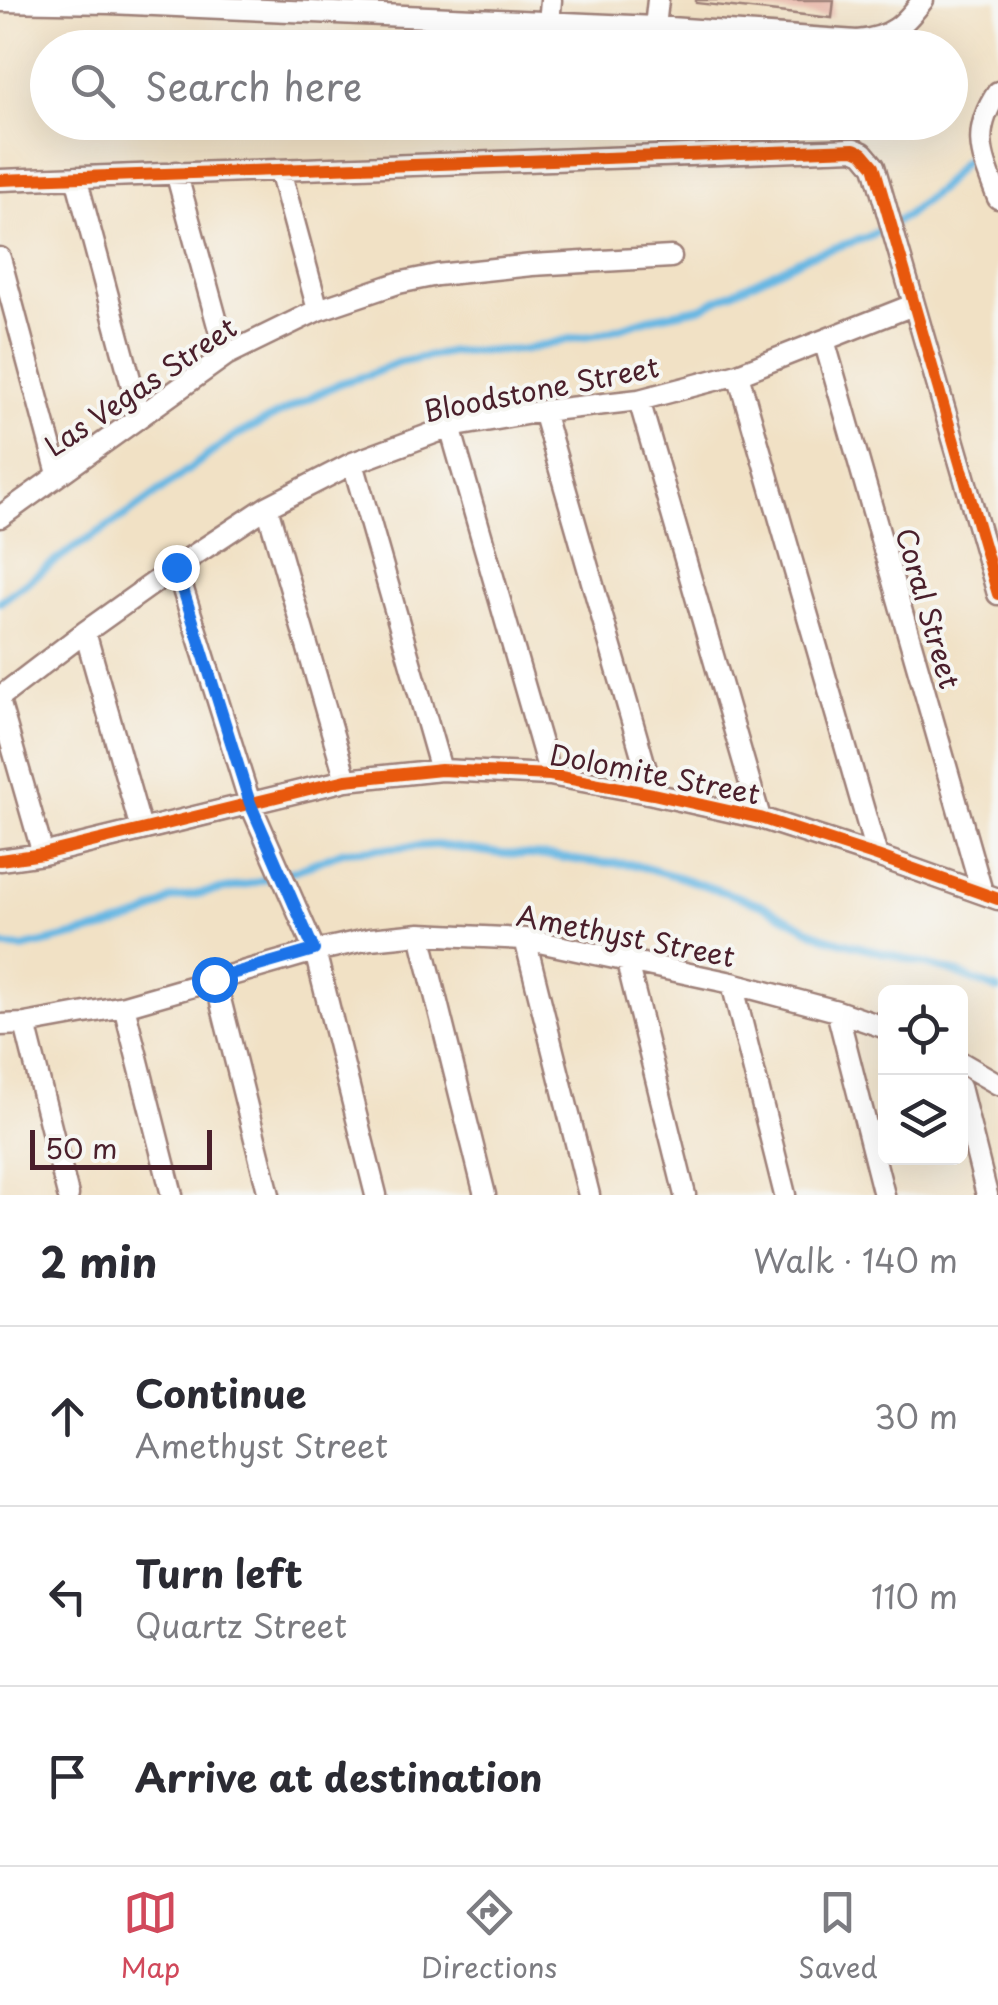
<!DOCTYPE html>
<html lang="en">
<head>
<meta charset="utf-8">
<style>
	:root { --surface:#fff; --page:#f2f2f3; --text:#2b2b33; --muted:#7c7c81; --line:#e1e1e2; --accent:#d1495b }
	body { margin:0; font-family:"Playpen Sans",sans-serif; background:var(--page); color:var(--text) }
	.controls { position:absolute; right:30px; bottom:30px; display:grid; overflow:hidden; border-radius:15px; box-shadow:0 10px 40px #0002 }
	.controls button { width:90px; height:90px; display:grid; place-items:center; padding:0; border:0; border-bottom:2px solid var(--line); background:var(--surface); color:var(--text); font:50px sans-serif }
	.scale { position:absolute; left:30px; bottom:25px; width:182px; box-sizing:border-box; padding-left:10px; border:5px solid #4a1f2b; border-top:0; font-size:28px; line-height:35px; white-space:nowrap; color:#4a1f2b; -webkit-text-stroke:8px #f6f6f2; paint-order:stroke }
	.stop { position:absolute; width:30px; height:30px; margin:-22px; border:8px solid #1a73e8; border-radius:50%; background:#fff }
	.stop.end { background:#1a73e8; border-color:#fff; box-shadow:0 2px 10px #0008 }
	.list { margin:0; padding:0; list-style:none }
	h2 { display:flex; justify-content:space-between; align-items:center; height:130px; margin:0; padding:0 40px; font-size:42px }
	h2 small { font-size:32px; font-weight:400; color:var(--muted) }
	.list li { display:grid; grid-template-columns:65px 1fr auto; gap:30px; align-items:center; box-sizing:border-box; height:180px; padding:0 40px; border-top:2px solid var(--line) }
	.list b { display:block; font-size:38px; white-space:nowrap }
	.list p { margin:0; font-size:32px; white-space:nowrap; color:var(--muted) }
	.list em { font-size:32px; font-style:normal; color:var(--muted) }
	.icon { flex:none; width:55px; height:55px; fill:none; stroke:currentColor; stroke-width:2; stroke-linecap:round; stroke-linejoin:round }
	.map { position:relative; flex:none; width:998px; height:1195px; overflow:hidden }
	.search { position:absolute; background:var(--surface); box-shadow:0 10px 40px #0002; left:30px; right:30px; top:30px; height:110px; display:flex; align-items:center; gap:25px; box-sizing:border-box; padding:0 35px; border-radius:55px; color:var(--muted); font-size:38px }
	.sheet { height:670px; background:var(--surface) }
	nav { display:flex; justify-content:space-around; align-items:center; box-sizing:border-box; height:140px; border-top:2px solid var(--line); background:var(--surface); font-size:28px; color:var(--muted) }
	nav a { display:grid; justify-items:center; gap:5px }
	nav .on { color:var(--accent) }
	.map>svg:first-child { display:block }
	.lines { fill:none; stroke-linecap:round; stroke-linejoin:round }
	.stream { stroke:#68b7e3; stroke-width:8 }
	.building { fill:#e7b5a7 }
	.minor-casing { stroke:#9e8078; stroke-width:25 }
	.minor { stroke:#fff; stroke-width:20 }
	.cycleway-casing { stroke:#f6f6f2; stroke-width:19 }
	.cycleway { stroke:#e8590c; stroke-width:12 }
	.route { stroke:#1a73e8; stroke-width:12 }
	.labels { text-anchor:middle; dominant-baseline:central; stroke-width:8; stroke-linejoin:round; paint-order:stroke }
	.street-label { font-size:28px; fill:#4a1f2b; stroke:#f6f6f2 }
</style>
</head>
<body>
<div class="map">
<svg width="998" height="1195" viewBox="0 0 998 1195">
	<rect width="100%" height="100%" fill="#f6f6f2"/>
	<filter id="ink" filterUnits="userSpaceOnUse"><feTurbulence type="fractalNoise" baseFrequency=".01" numOctaves="2"/><feDisplacementMap in="SourceGraphic" scale="20" xChannelSelector="R" yChannelSelector="G"/><feConvolveMatrix kernelMatrix="1 2 1 2 8 2 1 2 1" color-interpolation-filters="sRGB"/></filter>
	<filter id="wash" filterUnits="userSpaceOnUse"><feTurbulence type="fractalNoise" baseFrequency=".0048" numOctaves="4" result="noise"/><feDisplacementMap in="SourceGraphic" scale="40" xChannelSelector="R" yChannelSelector="G"/><feGaussianBlur stdDeviation="2.25" result="paint"/><feColorMatrix in="noise" values="0 0 0 0 0 0 0 0 0 0 0 0 0 0 0 0 0 1.4 0 .05"/><feComposite in="paint" operator="in"/></filter>
	<g filter="url(#wash)">
		<rect width="100%" height="100%" fill="#f1e1c5"/>
		<g class="lines">
			<path class="stream" d="M0,602L72,549L128,514L233,437L340,383L369,375L397,363L450,352L524,350L570,339L597,335L655,317L700,308L808,256L868,237L907,215L941,187L965,160
				M0,946L22,948L107,928L144,916L171,899L246,885L299,869L344,851L437,845L502,854L550,856L589,862L631,864L679,877L760,904L824,937L951,971L998,990"/>
		</g>
		<g id="blocks">
			<path class="building" d="M696,0H834L832,18L696,3Z"/>
		</g>
	</g>
	<g filter="url(#ink)">
		<use href="#blocks" fill-opacity="0" stroke="#9e8078" stroke-width="2.5"/>
		<g class="lines">
			<g class="minor-casing">
				<path id="minor" d="M0,1L109,3L655,27L857,41C891,38 903,26 923,0
					M549,24L551,0
					M655,27L658,0
					M998,92C970,133 982,156 998,198
					M280,170L318,310
					M176,172L226,355
					M76,177L140,416
					M0,180L854,149L863,153L874,166L998,594
					M0,258L58,474
					M824,340L982,892
					M738,374L877,856
					M639,400L760,818
					M543,411L653,794
					M450,427L550,775
					M353,463L441,770
					M267,507L346,780
					M0,517L226,355L318,310L398,283L437,275L532,265L671,257
					M176,567L250,803L315,951L376,1195
					M85,632L141,829
					M0,697L85,632L176,567L267,507L353,463L450,427L543,411L639,400L738,374L913,305
					M0,704L43,854
					M0,860L43,854L346,780L441,770L550,775L653,794L760,818L877,856L998,899
					M420,934L485,1195
					M525,939L589,1195
					M627,962L685,1195
					M215,979L269,1195
					M732,983L785,1195
					M124,1006L172,1195
					M837,1011L884,1195
					M25,1024L68,1195
					M0,1025L25,1024L124,1006L315,951L370,939L420,934L525,939L732,983L837,1011L886,1028
					M960,1062L998,1084
					M960,1087L987,1195"/>
			</g>
			<use href="#minor" class="minor"/>
			<g class="cycleway-casing">
				<path id="cycleway" d="M0,180L854,149L863,153L874,166L998,594
					M0,860L43,854L346,780L441,770L550,775L653,794L760,818L877,856L998,899"/>
			</g>
			<use href="#cycleway" class="cycleway"/>
		</g>
	</g>
	<g class="lines" filter="url(#ink)">
		<path class="route" d="M176,567L250,803L314,950L214,979"/>
	</g>
	<g class="labels">
		<g class="street-label">
			<text transform="translate(140 386) rotate(-34)">Las Vegas Street</text>
			<text transform="translate(541 388) rotate(-11)">Bloodstone Street</text>
			<text transform="translate(929 608) rotate(74)">Coral Street</text>
			<text transform="translate(655 773) rotate(11)">Dolomite Street</text>
			<text transform="translate(626 935) rotate(11)">Amethyst Street</text>
		</g>
	</g>
</svg>
<div class="controls">
<button><svg class="icon" aria-label="locate" viewBox="0 0 24 24"><circle cx="12" cy="12" r="6"/><path d="M12 2v4M12 18v4M2 12h4M18 12h4"/></svg></button>
<button><svg class="icon" aria-label="layers" viewBox="0 0 24 24"><path d="M12 4l9 5-9 5-9-5zM3 14l9 5 9-5"/></svg></button>
</div>
<div class="scale">50 m</div>
<div class="stop" style="left:214px;top:979px"></div>
<div class="stop end" style="left:176px;top:567px"></div>
<div class="search"><svg class="icon" aria-label="search" viewBox="0 0 24 24"><circle cx="10" cy="10" r="6"/><path d="M15 15l6 6"/></svg>Search here</div>
</div>
<section class="sheet">
<h2>2 min<small>Walk · 140 m</small></h2>
<ul class="list">
<li><svg class="icon" aria-label="ahead" viewBox="0 0 24 24"><path d="M12 20V5M6 11l6-6 6 6"/></svg><div><b>Continue</b><p>Amethyst Street</p></div><em>30 m</em></li>
<li><svg class="icon" aria-label="left" viewBox="0 0 24 24"><path d="M17 20v-9H6M10 6l-5 5 5 5"/></svg><div><b>Turn left</b><p>Quartz Street</p></div><em>110 m</em></li>
<li><svg class="icon" aria-label="arrive" viewBox="0 0 24 24"><path d="M6 21V4h12l-3 4 3 4H6"/></svg><div><b>Arrive at destination</b></div></li>
</ul>
</section>
<nav>
<a class="on"><svg class="icon" aria-label="map" viewBox="0 0 24 24"><path d="M3 6l6-2 6 2 6-2v14l-6 2-6-2-6 2zM9 4v14M15 6v14"/></svg>Map</a>
<a><svg class="icon" aria-label="directions" viewBox="0 0 24 24"><path d="M12 3l9 9-9 9-9-9zM9 14v-3h6M13 9l2 2-2 2"/></svg>Directions</a>
<a><svg class="icon" aria-label="saved" viewBox="0 0 24 24"><path d="M7 4h10v16l-5-4-5 4z"/></svg>Saved</a>
</nav>
</body>
</html>
